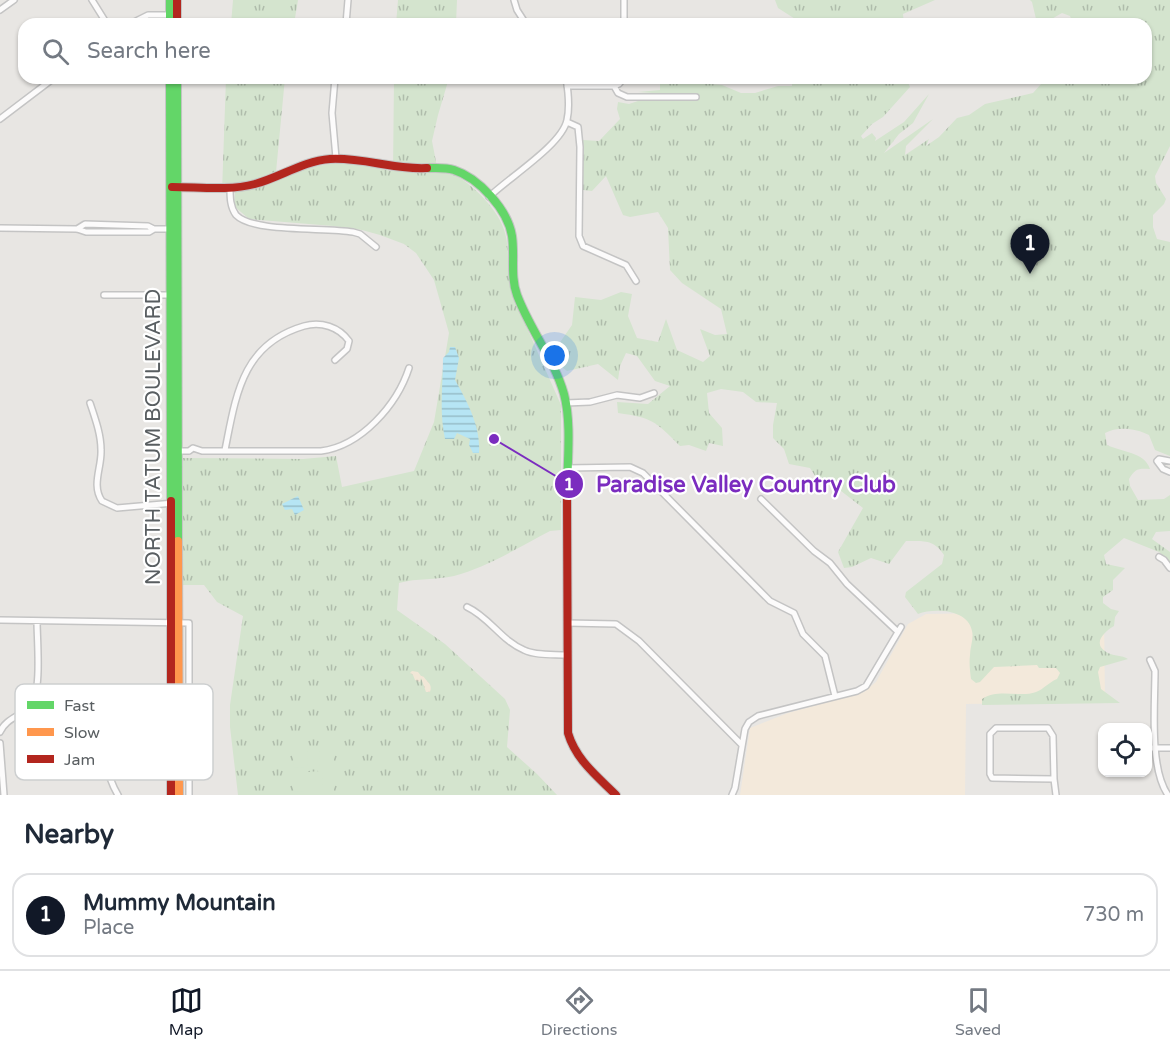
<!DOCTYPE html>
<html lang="en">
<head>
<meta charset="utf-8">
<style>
	:root { --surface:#fff; --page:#f6f6f7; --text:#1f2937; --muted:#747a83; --line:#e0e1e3; --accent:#111827 }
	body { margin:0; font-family:"Varela Round",sans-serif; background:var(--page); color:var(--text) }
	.controls { position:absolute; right:18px; bottom:18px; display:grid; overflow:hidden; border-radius:12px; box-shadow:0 2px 4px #0004 }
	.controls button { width:54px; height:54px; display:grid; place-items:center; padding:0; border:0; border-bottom:2px solid var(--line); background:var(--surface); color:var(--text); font:30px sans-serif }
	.you { position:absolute; left:555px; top:356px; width:21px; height:21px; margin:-15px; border:4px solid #fff; border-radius:50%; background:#1a73e8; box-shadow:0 0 0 9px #1a73e833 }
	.badge { display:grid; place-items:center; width:39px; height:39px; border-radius:50%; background:var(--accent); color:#fff; font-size:20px; font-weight:700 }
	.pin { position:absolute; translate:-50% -50px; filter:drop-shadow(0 2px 3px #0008) }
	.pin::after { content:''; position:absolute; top:32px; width:21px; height:18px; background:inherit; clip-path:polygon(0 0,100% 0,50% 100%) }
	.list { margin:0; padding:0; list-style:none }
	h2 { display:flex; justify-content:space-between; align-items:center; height:78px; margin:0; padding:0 24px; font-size:26px }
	h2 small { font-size:20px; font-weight:400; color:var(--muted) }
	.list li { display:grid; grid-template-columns:39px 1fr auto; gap:18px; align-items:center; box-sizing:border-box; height:84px; margin:0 12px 12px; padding:0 12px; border:2px solid var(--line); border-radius:18px }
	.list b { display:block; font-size:22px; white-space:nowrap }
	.list p { margin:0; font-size:20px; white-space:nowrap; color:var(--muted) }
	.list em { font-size:20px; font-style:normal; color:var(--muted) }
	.icon { flex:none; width:33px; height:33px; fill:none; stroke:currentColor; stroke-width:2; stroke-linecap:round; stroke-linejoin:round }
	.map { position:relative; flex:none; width:1170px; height:795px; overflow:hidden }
	.search { position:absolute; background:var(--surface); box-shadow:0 2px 4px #0004; left:18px; right:18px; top:18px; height:66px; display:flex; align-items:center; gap:15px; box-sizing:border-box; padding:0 21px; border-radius:18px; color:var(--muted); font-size:22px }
	.sheet { height:174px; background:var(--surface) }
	nav { display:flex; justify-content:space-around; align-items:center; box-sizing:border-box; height:84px; border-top:2px solid var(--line); background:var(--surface); font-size:16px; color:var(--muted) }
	nav a { display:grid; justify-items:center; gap:3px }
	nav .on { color:var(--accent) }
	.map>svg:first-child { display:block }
	.commercial { fill:#f3e9db }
	.grass { fill:url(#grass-tufts) }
	.sand { fill:url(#sand-dots) }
	.pitch { fill:#d4e4ce }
	.water { fill:url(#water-rules) }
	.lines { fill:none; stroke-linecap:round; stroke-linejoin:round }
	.street-casing { stroke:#c4c4c4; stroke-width:8 }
	.fast-casing { stroke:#c4c4c4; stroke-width:10 }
	.slow-casing { stroke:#c4c4c4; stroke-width:10 }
	.jam-casing { stroke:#c4c4c4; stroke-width:10 }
	.street { stroke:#fcfbfb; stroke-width:5 }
	.fast { stroke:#63d668; stroke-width:8 }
	.slow { stroke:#ff974d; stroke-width:8 }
	.jam { stroke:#b3261e; stroke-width:8 }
	.labels { text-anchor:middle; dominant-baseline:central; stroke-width:4.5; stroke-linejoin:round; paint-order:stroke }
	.street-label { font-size:21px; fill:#595e61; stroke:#fff }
	.key { fill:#fff; stroke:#cdcfd0; stroke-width:1.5 }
	.key-label { font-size:16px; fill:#595e61 }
	.leader { fill:none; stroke:#7b2cbf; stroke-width:2 }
	.callout-dot { fill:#7b2cbf; stroke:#fff; stroke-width:2 }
	.mark-label { font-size:18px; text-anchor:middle; font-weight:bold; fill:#fff }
	.callout-label { font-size:22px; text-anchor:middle; font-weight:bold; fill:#7b2cbf; stroke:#fff; stroke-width:4.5; stroke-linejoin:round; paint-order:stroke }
</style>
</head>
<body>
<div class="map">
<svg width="1170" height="795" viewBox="0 0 1170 795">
	<defs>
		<pattern id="grass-tufts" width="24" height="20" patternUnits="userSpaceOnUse" patternTransform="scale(1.5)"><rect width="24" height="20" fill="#d4e4ce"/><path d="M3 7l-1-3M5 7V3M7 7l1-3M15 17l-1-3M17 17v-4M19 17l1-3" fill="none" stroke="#afbcab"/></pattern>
		<pattern id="sand-dots" width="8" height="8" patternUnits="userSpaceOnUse" patternTransform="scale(1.5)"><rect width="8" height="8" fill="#f1e7d7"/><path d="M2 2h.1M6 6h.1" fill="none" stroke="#c6beb2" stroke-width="1.8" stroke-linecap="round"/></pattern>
		<pattern id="water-rules" width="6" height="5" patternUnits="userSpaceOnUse" patternTransform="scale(1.5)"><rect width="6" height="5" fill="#b6e5f4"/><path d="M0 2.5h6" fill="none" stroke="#97bdc9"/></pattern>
	</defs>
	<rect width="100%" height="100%" fill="#e8e6e3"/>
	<path class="commercial" d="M1104,611L1105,702L966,704L965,795H740L750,728L788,713L864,692L876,682L908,624L926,614Z"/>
	<path class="grass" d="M233,0H298L294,24H231Z
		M398,0H457L456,24H396Z
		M775,0H935L903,14L904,24H803L778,8Z
		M1030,0H1170V146L1155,176L1156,183L1166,199L1164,204L1153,215V227L1157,239L1170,242V456L1155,450L1149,435C1136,428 1117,426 1105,433L1107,445C1121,452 1145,452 1150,469C1138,468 1135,469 1129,479L1130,486L1138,500L1164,499L1170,495V531L1156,532L1152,539L1170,552V562L1159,552L1124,538L1104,555L1106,564L1125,568L1113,580V590L1103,597V603L1111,609L1119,611L1115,617L1114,626C1104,632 1091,644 1108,653C1114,656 1122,655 1128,659L1100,667L1098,672L1101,689L1120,703L982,705V699C998,688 1020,698 1036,692C1044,689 1049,682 1057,679L1060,673L1056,668H1039L1037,665L994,667L980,682L976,683L971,679C970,671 969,663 970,655C970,647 974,638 972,631C968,609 934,608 918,614L905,597L906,592L942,564L944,555C934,539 923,541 906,541L889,564L871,558L852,567L844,568L838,552L863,508L832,484L821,485L810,468L789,464L784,449L773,438V425L777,403L756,402L743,392L721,389L707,393L709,413L722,428L723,446L709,443L706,451L689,445L680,446C655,421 653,418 618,413L617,402L648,404L670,386L655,381L637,356L626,353L620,366L618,380L598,364L567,371L559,365L556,348L572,325L575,297L601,300L621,292L632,294L628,316L637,338L658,342L666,319L677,350L703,362L710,356L700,329L715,335L727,334L721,309L682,283L670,270L668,228L658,212L630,217L623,215L606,176L592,191L583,190V140L599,141L620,119L617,109L618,102L629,104L641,100H696V96L638,92L660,90V78H694L700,83L722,85L741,93H755L778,86H792V78H906L910,87L883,117L872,124L861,136L863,139L872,133L876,138L875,141L904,122L929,94L913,123L899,134L884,153L933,119L906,146L905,155L929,139L926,146L939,137L957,118L969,115L985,104L1033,93L1041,84L1042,78H1146V24H1073L1070,16L1062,13L1043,24H1035L1036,19L1032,2Z
		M226,78H285L276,172L278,179C303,168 333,160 361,164C371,166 382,170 393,171L394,78H449L438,115L432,141L438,172C445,173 454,174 460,178C479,191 502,214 506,237C510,256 506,275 512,294L561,405V530L550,531C521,546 486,568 454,576C436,580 417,578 399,583L397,610L445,644L505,699L510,710L507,747L537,774L557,795H238L230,727V705L243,616L217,602L204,585H183V458L303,459L336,456L342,487L414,471L434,422L449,333L434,280L416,253L404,244L380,235L362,230L333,226L249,219L234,206L235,192H222Z"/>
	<path class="sand" d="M412,671L418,672L421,676H423C427,682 433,684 430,692H426L421,678L420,682L415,680L413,675L410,673Z"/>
	<path class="pitch" d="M293,748H305V767L294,768Z
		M307,748H319L320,767H308Z
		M322,748H334V767H322Z
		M320,771V791H308V772Z
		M293,772H305V791L294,792Z
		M322,772H334V791H323Z"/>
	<path class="water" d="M450,347H455L459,358L455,380C467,401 481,427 479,453H473L469,445L470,439L457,433L454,439H445C439,411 443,385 443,358L449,352Z
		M298,496L304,510L295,515L292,509L285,510L282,504Z"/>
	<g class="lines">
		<g class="street-casing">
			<path id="street" d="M92,0L107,24
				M514,0L517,10L526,24
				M624,0V24
				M0,10L14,0
				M130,24L148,15H171
				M346,24L348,0
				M335,78L332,113L336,158
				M567,86H614L619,84L624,78
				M614,86L618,93L627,97H696
				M0,119L54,78
				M567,122L578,127L580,147L579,236L583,246L626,265L636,281
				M230,187C230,197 230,207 236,215C253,233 326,227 353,232L360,234L376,247
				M489,197C508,178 562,145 567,120C570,107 568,90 566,78
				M0,228L77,229L86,232H149L154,229H171
				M77,229L85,224L148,226L154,229
				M104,295H172
				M90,403C95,418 101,434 101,450C102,467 91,485 102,501L117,508L174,503
				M566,403L590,402L617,395L640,398L654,393
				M225,450C236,395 242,344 304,326C321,321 339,327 349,341L347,349L335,360
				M178,451H189L193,448L202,451H321C361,446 397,405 409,368
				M1170,461L1159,459L1157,461L1163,469L1170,472
				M567,468L630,467L643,473L770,601L794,613L803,634L825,656L835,696
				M761,499L814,551L830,563L847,584L897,631
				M1159,557L1164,560L1170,568
				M467,607C489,617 502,641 524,650C536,656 554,654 567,655
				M0,620L189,623V795
				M567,623L616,624L639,641L742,745
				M1150,660L1155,671C1155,705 1149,768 1168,795
				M101,715C102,741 104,772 118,795
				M0,732C6,718 22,716 31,705C42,691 37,640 37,621
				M0,743L4,795
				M1148,748H1170
				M1054,779L992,778L990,774V734L996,728H1048L1053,736L1054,779L1056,795
				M732,795L735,788L745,729L749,722L758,716L857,691L866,686L901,627"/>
		</g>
		<g class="fast-casing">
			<path id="fast" d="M170,0V24
				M170,78L171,501
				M177,78L178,541
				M427,168C436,168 445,167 454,170C479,178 508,210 512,236C515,256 510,276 517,295C530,330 554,359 564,394C572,424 567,464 567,495"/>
		</g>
		<g class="slow-casing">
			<path id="slow" d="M178,541L179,795"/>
		</g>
		<g class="jam-casing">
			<path id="jam" d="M177,0V24
				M172,187C199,187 228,191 255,184C281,177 303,161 330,159C363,157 394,170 427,168
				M567,495L568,733C576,760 597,776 616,795
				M171,501V795"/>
		</g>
		<use href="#street" class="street"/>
		<use href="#fast" class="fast"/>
		<use href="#slow" class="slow"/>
		<use href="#jam" class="jam"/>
	</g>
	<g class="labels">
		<g class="street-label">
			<text transform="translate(153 437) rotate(-90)">NORTH TATUM BOULEVARD</text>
		</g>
	</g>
	<rect x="15" y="684" width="198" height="96" rx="9" class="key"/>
	<rect x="27" y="701" width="27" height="8" fill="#63d668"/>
	<rect x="27" y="728" width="27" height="8" fill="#ff974d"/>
	<rect x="27" y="755" width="27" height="8" fill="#b3261e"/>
	<g class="key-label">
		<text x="64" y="711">Fast</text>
		<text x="64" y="738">Slow</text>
		<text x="64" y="765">Jam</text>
	</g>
	<path class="leader" d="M494 439L569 484"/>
	<g class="callout-dot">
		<circle cx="494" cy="439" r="6"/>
		<circle cx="569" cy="484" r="15"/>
	</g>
	<g class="mark-label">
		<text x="569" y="490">1</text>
	</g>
	<g class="callout-label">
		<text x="746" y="492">Paradise Valley Country Club</text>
	</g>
</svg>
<div class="controls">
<button><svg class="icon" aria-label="locate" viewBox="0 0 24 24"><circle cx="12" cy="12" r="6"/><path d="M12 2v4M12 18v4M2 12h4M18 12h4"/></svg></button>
</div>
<div class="you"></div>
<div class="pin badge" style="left:1030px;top:274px">1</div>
<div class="search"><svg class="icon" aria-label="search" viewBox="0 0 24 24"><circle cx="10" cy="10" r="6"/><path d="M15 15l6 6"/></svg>Search here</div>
</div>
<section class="sheet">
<h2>Nearby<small></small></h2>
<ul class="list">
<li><span class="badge">1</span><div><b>Mummy Mountain</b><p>Place</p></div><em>730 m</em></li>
</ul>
</section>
<nav>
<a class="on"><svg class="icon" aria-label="map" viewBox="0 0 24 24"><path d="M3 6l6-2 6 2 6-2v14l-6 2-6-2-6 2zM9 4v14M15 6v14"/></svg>Map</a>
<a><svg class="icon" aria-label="directions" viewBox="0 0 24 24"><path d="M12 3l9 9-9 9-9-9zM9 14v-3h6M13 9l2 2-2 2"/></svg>Directions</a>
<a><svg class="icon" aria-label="saved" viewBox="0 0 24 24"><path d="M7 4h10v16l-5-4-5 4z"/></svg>Saved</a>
</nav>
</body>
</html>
